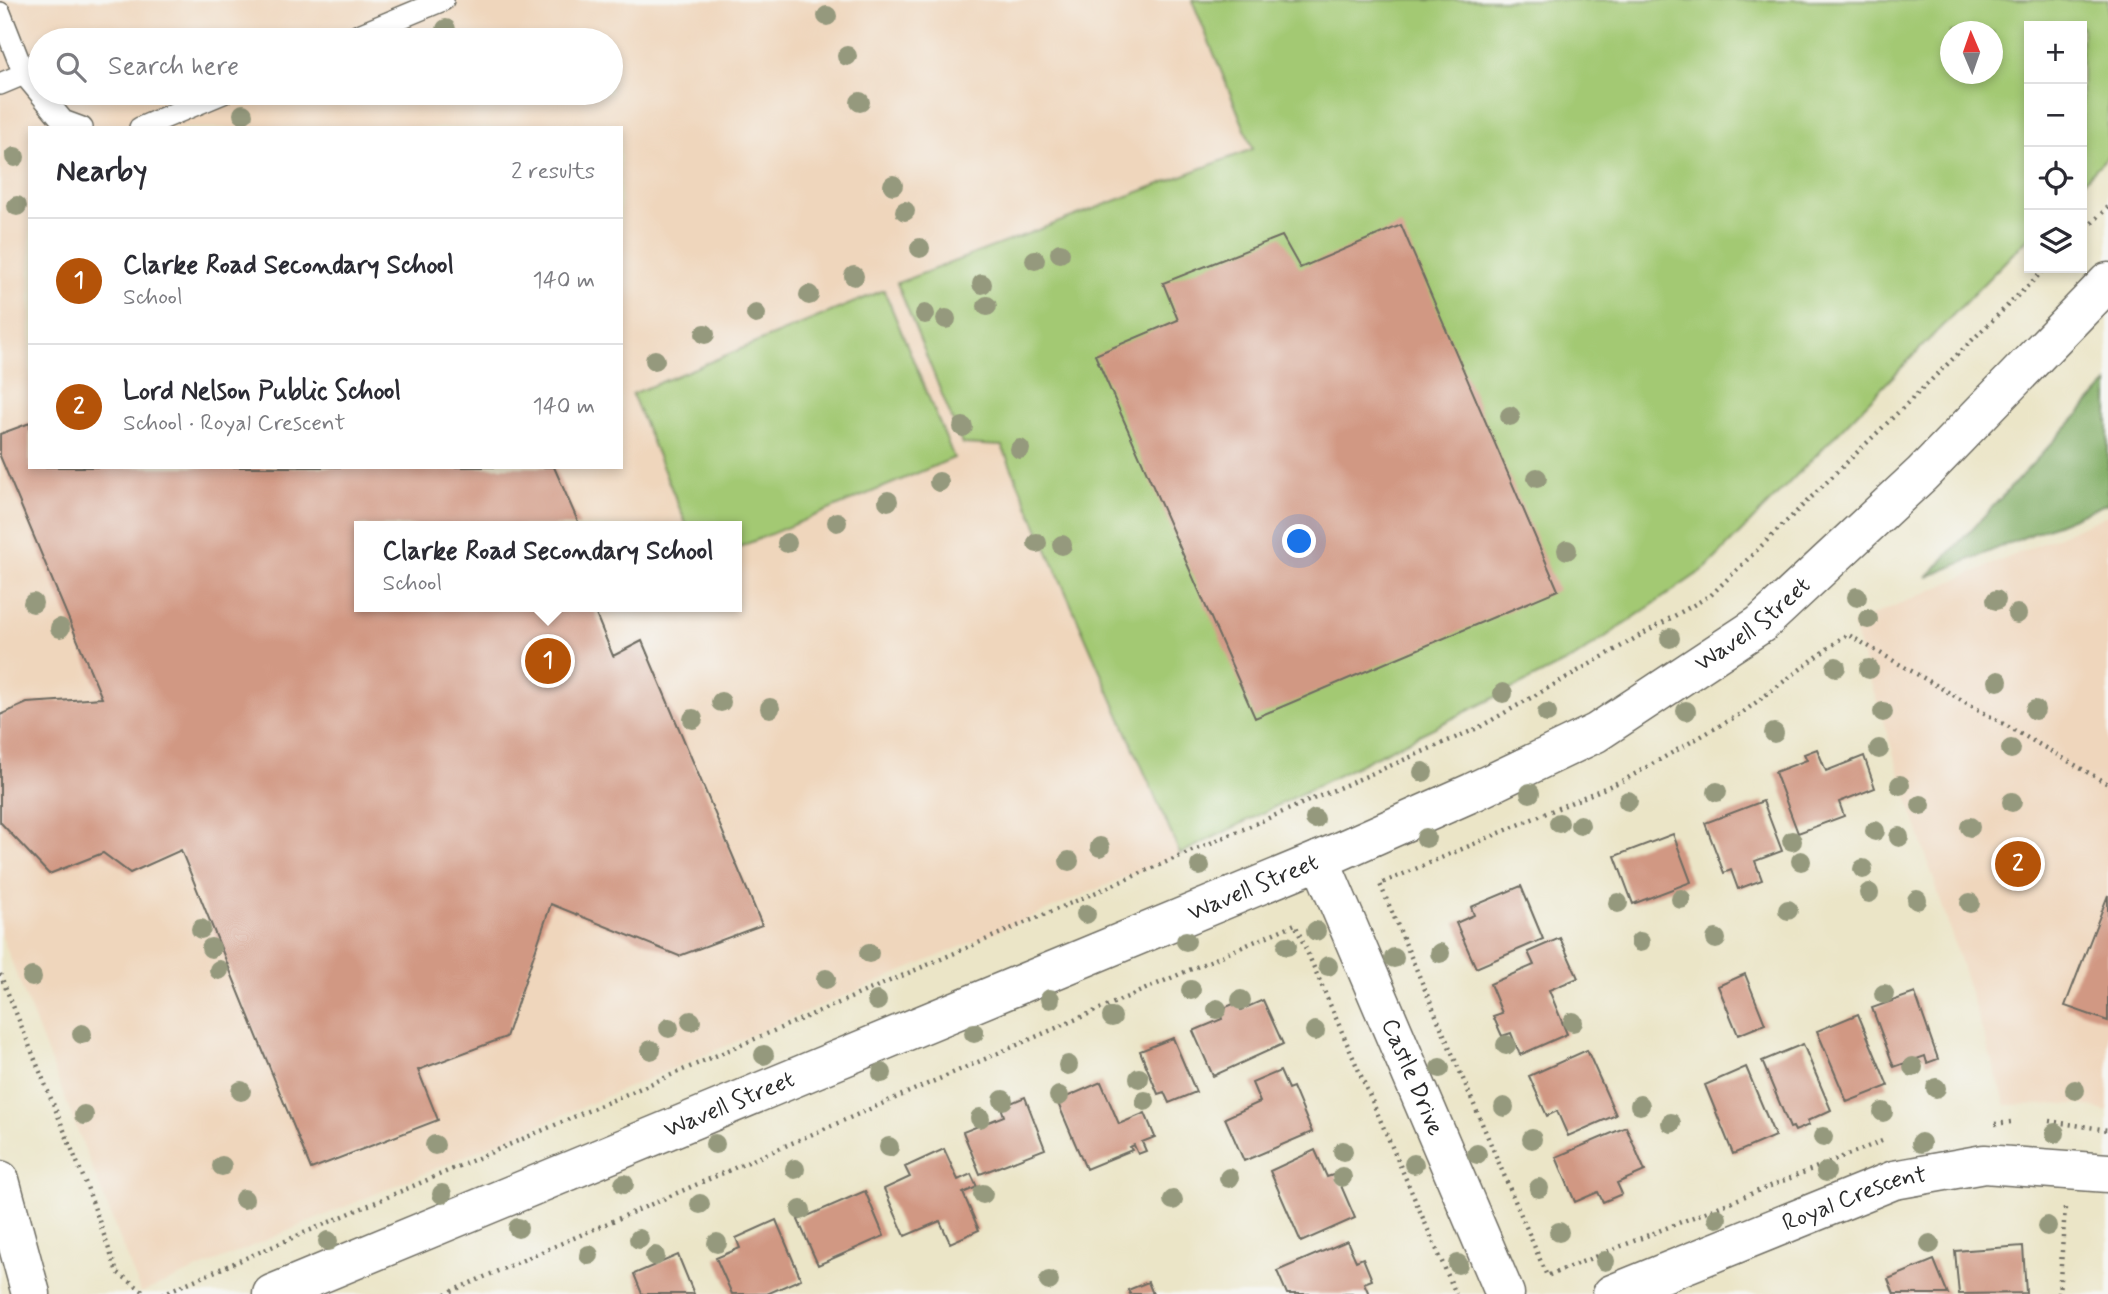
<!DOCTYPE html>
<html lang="en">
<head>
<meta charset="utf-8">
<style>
	:root { --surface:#fff; --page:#f7f7f7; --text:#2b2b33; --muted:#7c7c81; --line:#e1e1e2; --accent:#b45309 }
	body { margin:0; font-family:Mynerve,sans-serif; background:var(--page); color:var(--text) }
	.controls { position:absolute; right:21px; top:21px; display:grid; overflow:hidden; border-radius:0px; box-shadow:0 4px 10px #0003 }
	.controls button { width:63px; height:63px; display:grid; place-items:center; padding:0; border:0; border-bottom:2px solid var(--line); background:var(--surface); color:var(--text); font:35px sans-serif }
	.compass { position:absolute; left:1940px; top:21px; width:63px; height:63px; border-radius:50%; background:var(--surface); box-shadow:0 4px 10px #0003; rotate:358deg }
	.you { position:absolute; left:1300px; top:542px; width:24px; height:24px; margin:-18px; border:5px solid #fff; border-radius:50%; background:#1a73e8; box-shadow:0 0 0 10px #1a73e833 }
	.badge { display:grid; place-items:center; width:46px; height:46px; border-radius:50%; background:var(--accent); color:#fff; font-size:23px; font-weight:700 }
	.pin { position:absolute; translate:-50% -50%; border:4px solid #fff; box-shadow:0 2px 7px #0006 }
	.popup { position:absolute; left:354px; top:521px; width:388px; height:91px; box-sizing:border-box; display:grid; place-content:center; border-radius:0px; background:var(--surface); filter:drop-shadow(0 2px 5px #0005); font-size:23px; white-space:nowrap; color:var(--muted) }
	.popup b { font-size:26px; color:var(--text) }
	.popup::after { content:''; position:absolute; left:50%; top:100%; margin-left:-14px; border:14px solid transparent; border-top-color:var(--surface) }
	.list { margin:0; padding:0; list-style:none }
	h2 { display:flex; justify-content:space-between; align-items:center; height:91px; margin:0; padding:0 28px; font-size:30px }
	h2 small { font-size:23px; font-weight:400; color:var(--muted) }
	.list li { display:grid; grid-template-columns:46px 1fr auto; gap:21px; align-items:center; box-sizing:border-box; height:126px; padding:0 28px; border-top:2px solid var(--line) }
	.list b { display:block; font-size:26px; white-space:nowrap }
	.list p { margin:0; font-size:23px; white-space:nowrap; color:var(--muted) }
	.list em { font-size:23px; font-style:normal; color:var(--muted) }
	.icon { flex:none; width:38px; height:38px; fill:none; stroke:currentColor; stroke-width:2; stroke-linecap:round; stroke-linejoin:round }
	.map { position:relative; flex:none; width:2108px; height:1294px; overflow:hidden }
	.search { position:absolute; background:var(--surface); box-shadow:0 4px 10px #0003; left:28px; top:28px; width:595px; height:77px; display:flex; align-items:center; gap:18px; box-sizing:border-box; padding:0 24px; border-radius:38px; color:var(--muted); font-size:26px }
	.panel { position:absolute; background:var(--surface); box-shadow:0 4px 10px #0003; left:28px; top:126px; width:595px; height:343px; border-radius:0px }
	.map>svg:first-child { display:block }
	.built { fill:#efd6bc; fill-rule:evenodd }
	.green { fill:#a3c973; stroke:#677a4f; stroke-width:2; fill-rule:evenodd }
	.forest { fill:#82ad65; stroke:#566c48; stroke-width:2 }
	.building { fill:#d19883 }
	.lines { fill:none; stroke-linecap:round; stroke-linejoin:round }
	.lane-casing { stroke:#6e6c62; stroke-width:24 }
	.secondary-casing { stroke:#6e6c62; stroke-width:41 }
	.path { stroke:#6e6c62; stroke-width:4.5; stroke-dasharray:2 5; stroke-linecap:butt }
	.lane { stroke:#fff; stroke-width:21 }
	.secondary { stroke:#fff; stroke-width:38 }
	.tree { fill:#95997d }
	.labels { text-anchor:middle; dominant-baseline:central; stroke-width:7; stroke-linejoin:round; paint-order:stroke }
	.street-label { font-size:24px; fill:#2b2b2b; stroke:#f6f6f2 }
</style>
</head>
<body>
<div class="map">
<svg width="2108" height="1294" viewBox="0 0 2108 1294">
	<rect width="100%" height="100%" fill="#f6f6f2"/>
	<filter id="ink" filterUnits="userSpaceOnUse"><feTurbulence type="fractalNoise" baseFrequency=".0143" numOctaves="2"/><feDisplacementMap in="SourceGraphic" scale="14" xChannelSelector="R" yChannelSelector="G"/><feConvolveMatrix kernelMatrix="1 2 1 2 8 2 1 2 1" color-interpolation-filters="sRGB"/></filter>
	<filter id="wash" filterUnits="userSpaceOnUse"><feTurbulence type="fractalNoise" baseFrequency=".00686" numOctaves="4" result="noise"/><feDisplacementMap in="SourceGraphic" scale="28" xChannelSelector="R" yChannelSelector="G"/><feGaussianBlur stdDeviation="1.57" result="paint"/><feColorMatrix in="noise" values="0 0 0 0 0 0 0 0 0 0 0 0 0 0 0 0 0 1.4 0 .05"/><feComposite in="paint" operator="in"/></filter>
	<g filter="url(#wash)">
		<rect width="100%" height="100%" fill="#ebe5c7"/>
		<path class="built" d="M0,0H1192L1253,149L897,283L962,444L1002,446L1180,854L141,1293L0,932ZM40,40H611V93H40ZM30,128H621V467H30ZM359,526H737V607H359Z
			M2108,515V1112L2080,1104L2006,1105L1852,624Z"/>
		<path class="green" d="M1192,0H2108V156L2082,183V26H2029V237L1706,568L1576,657L1180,854L1002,446L962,444L897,283L1253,149ZM1951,32H1993V74H1951Z
			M884,290L954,458L737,548V526H687L632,394Z"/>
		<path class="forest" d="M2108,383V503L1927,577Z"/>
		<g id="blocks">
			<path class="building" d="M1401,225L1558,590L1255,718L1095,355L1178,320L1163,283L1282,236L1300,268Z
				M30,423V467H554L580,526H359V607H593L613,656L642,641L762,925L679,956L551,904L506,1037L418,1070L438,1120L311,1169L181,850L130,873L103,853L49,874L0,822V715L27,703L102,698L0,456V434Z
				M1817,749L1826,771L1864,756L1875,788L1839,802L1844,816L1798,833L1775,772L1807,760L1804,754Z
				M1763,801L1782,851L1755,861L1762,880L1738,889L1731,870L1724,873L1705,823Z
				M1673,834L1691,882L1633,904L1615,856Z
				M1521,886L1543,939L1476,968L1456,923L1474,915L1471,907Z
				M2108,895V1021L2065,1006Z
				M1560,938L1578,978L1549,990L1567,1034L1520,1055L1511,1033L1502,1036L1493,1016L1502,1013L1490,984L1534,965L1528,952Z
				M1745,974L1765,1024L1738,1035L1718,986Z
				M1915,993L1938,1059L1927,1063L1925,1056L1894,1067L1872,1008Z
				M1263,1000L1283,1044L1213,1076L1193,1031L1222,1019L1219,1010L1238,1002L1241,1010Z
				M1858,1014L1888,1086L1847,1102L1817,1031Z
				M1173,1038L1196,1092L1169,1103L1164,1092L1158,1094L1140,1051Z
				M1803,1044L1831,1110L1807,1121L1809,1125L1795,1131L1793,1127L1790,1128L1762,1061Z
				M1587,1050L1616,1115L1568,1136L1557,1111L1547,1116L1529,1076Z
				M1746,1067L1775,1136L1733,1154L1705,1085Z
				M1280,1071L1288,1089L1293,1087L1312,1132L1244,1161L1225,1118L1260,1102L1252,1083Z
				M1101,1082L1119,1124L1145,1113L1155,1137L1142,1142L1146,1151L1138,1154L1134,1145L1130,1147L1132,1150L1086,1169L1057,1101Z
				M1025,1097L1045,1149L980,1174L963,1132L1004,1116L1001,1107Z
				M1626,1127L1645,1171L1617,1183L1622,1194L1603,1202L1598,1192L1575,1202L1556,1157Z
				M944,1149L958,1180L971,1174L977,1187L963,1193L979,1230L950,1243L940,1221L905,1236L884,1189L910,1177L905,1167Z
				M1315,1150L1327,1177L1336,1174L1355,1218L1301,1242L1270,1171Z
				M865,1191L884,1236L818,1265L798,1220Z
				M776,1220L801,1279L767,1294H732L716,1258L740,1248L736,1238Z
				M1347,1241L1356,1261L1363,1258L1372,1280L1364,1283L1369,1294H1287L1277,1271Z
				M2023,1246L2026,1293L1959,1294L1955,1251Z
				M678,1255L694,1294H642L634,1274Z
				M1934,1260L1948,1294H1894L1888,1279Z
				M1148,1282L1153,1294H1130L1128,1290Z"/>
		</g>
	</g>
	<g filter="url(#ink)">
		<use href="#blocks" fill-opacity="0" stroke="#6e6c62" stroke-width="2"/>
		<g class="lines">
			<g class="lane-casing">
				<path id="lane" d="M0,13L24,74
					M347,40L443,0
					M0,84L24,74L63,121L82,128
					M140,128L223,93"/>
			</g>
			<g class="secondary-casing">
				<g id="secondary">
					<path id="s1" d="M1320,860L1505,1294"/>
					<path d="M0,1180L31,1294"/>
					<path id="s2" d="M272,1294L1320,860L1473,792L1596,733L1761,624L1922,474L2108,282"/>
					<path id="s3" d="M1612,1294L1894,1180L1984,1164L2108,1173"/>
				</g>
			</g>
			<path class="path" d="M2082,233L2108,207
				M0,974L86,1184L117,1272L147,1294
				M2049,1121L2108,1130
				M1995,1124L2011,1122
				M1882,1141L1547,1276L1380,884L1626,779L1742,713L1847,634L2108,784
				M162,1294L1478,728L1711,595L2046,268
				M445,1294L1295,924L1456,1294
				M2059,1294L2065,1208"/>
			<use href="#lane" class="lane"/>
			<use href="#secondary" class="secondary"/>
		</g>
		<g class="tree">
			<circle cx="827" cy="16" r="10"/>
			<circle cx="446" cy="29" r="10"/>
			<circle cx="847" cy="56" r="10"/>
			<circle cx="860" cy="102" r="10"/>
			<circle cx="243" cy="114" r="10"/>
			<circle cx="15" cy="157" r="10"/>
			<circle cx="893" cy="185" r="10"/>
			<circle cx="17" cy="206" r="10"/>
			<circle cx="905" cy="211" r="10"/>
			<circle cx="920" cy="248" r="10"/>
			<circle cx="1060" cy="253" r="10"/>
			<circle cx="1035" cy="260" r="10"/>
			<circle cx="854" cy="276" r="10"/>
			<circle cx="982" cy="284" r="10"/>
			<circle cx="809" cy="295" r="10"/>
			<circle cx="987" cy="306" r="10"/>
			<circle cx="756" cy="314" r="10"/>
			<circle cx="925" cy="314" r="10"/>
			<circle cx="946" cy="319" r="10"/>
			<circle cx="705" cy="334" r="10"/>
			<circle cx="655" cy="360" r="10"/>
			<circle cx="1510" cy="416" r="10"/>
			<circle cx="963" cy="427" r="10"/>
			<circle cx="1020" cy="449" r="10"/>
			<circle cx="1537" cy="478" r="10"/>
			<circle cx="939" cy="482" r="10"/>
			<circle cx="888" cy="501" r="10"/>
			<circle cx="837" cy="522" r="10"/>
			<circle cx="787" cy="543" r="10"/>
			<circle cx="1037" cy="543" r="10"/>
			<circle cx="1062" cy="545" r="10"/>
			<circle cx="1567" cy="550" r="10"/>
			<circle cx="1857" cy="597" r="10"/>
			<circle cx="1996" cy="600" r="10"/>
			<circle cx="33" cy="603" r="10"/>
			<circle cx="2017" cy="614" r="10"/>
			<circle cx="1868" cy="619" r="10"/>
			<circle cx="60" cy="628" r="10"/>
			<circle cx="1670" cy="638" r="10"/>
			<circle cx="1836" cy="667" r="10"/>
			<circle cx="1869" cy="669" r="10"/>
			<circle cx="1998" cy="681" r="10"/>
			<circle cx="1503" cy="693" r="10"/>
			<circle cx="721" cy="702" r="10"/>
			<circle cx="770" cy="708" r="10"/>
			<circle cx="2035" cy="710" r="10"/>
			<circle cx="1686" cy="711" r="10"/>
			<circle cx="1883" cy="712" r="10"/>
			<circle cx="1547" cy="713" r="10"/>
			<circle cx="693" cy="719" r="10"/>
			<circle cx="1774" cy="733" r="10"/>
			<circle cx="1879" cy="749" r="10"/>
			<circle cx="2011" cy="749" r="10"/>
			<circle cx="1423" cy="772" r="10"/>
			<circle cx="1900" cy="785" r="10"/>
			<circle cx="1717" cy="792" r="10"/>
			<circle cx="1530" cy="793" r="10"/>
			<circle cx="1628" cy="801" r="10"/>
			<circle cx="2012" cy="802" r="10"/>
			<circle cx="1921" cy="805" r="10"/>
			<circle cx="1315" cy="819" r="10"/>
			<circle cx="1559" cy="823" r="10"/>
			<circle cx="1580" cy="825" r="10"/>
			<circle cx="1970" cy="827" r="10"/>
			<circle cx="1875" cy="831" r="10"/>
			<circle cx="1899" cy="837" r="10"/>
			<circle cx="1426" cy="838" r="10"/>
			<circle cx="1792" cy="841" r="10"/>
			<circle cx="1100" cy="847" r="10"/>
			<circle cx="1069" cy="861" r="10"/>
			<circle cx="1801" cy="861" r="10"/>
			<circle cx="1200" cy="866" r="10"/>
			<circle cx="2018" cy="868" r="10"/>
			<circle cx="1863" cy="869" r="10"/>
			<circle cx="1869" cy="893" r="10"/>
			<circle cx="1681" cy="899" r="10"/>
			<circle cx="1917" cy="900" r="10"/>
			<circle cx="1618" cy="903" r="10"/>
			<circle cx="1970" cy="903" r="10"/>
			<circle cx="1788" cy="910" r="10"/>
			<circle cx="1086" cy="914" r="10"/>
			<circle cx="201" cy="929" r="10"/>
			<circle cx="1316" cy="931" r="10"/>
			<circle cx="1716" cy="939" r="10"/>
			<circle cx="1186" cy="941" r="10"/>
			<circle cx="1640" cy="942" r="10"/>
			<circle cx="1287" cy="946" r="10"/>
			<circle cx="211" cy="948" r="10"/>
			<circle cx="869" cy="953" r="10"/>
			<circle cx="1440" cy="953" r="10"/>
			<circle cx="1394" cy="958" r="10"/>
			<circle cx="1328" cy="966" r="10"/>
			<circle cx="219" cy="970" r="10"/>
			<circle cx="32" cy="977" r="10"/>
			<circle cx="826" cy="979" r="10"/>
			<circle cx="1191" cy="990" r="10"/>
			<circle cx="1884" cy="994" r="10"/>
			<circle cx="1050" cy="999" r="10"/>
			<circle cx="1241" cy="1000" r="10"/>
			<circle cx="877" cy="1001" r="10"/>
			<circle cx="1217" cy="1009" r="10"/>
			<circle cx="1112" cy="1017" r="10"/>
			<circle cx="691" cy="1021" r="10"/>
			<circle cx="1573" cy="1022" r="10"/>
			<circle cx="669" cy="1028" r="10"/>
			<circle cx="1315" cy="1031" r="10"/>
			<circle cx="974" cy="1033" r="10"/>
			<circle cx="82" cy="1034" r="10"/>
			<circle cx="1506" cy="1045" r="10"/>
			<circle cx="651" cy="1050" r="10"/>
			<circle cx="764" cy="1055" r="10"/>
			<circle cx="1068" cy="1065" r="10"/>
			<circle cx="1913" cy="1067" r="10"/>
			<circle cx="1440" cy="1068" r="10"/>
			<circle cx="882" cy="1073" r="10"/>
			<circle cx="1139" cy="1078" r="10"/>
			<circle cx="1936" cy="1088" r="10"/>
			<circle cx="2075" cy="1090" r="10"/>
			<circle cx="241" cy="1091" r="10"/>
			<circle cx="1059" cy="1096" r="10"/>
			<circle cx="1003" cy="1100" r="10"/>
			<circle cx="1145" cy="1101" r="10"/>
			<circle cx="1640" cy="1105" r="10"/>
			<circle cx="1504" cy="1107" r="10"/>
			<circle cx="1883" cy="1112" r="10"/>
			<circle cx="84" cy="1115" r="10"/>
			<circle cx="980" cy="1118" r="10"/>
			<circle cx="1671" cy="1123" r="10"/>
			<circle cx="2055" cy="1133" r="10"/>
			<circle cx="1823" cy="1137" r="10"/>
			<circle cx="1532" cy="1139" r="10"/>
			<circle cx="1921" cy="1143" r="10"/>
			<circle cx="715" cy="1144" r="10"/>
			<circle cx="435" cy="1145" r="10"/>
			<circle cx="889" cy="1147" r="10"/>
			<circle cx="1343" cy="1151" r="10"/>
			<circle cx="1477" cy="1154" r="10"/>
			<circle cx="1414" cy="1164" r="10"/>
			<circle cx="222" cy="1166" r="10"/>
			<circle cx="795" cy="1169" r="10"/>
			<circle cx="1826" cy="1172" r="10"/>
			<circle cx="1342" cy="1177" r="10"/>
			<circle cx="1229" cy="1178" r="10"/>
			<circle cx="624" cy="1184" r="10"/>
			<circle cx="1539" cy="1188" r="10"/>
			<circle cx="442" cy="1194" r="10"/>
			<circle cx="983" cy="1194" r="10"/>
			<circle cx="244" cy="1199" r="10"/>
			<circle cx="1173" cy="1200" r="10"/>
			<circle cx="700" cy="1204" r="10"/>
			<circle cx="801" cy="1210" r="10"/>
			<circle cx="1717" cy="1218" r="10"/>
			<circle cx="2047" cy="1226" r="10"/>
			<circle cx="518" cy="1228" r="10"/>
			<circle cx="1559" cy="1232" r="10"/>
			<circle cx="639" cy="1239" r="10"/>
			<circle cx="328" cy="1241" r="10"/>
			<circle cx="717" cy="1243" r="10"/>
			<circle cx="1930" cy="1244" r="10"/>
			<circle cx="589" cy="1255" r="10"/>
			<circle cx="655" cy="1256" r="10"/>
			<circle cx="1605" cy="1261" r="10"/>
			<circle cx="1458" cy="1264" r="10"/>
			<circle cx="1049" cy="1281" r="10"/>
		</g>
	</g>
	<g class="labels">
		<g class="street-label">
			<text stroke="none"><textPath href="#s2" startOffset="1629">Wavell Street</textPath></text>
			<text stroke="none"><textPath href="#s2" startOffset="1062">Wavell Street</textPath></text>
			<text stroke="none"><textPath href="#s1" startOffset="236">Castle Drive</textPath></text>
			<text stroke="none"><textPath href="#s2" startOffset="495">Wavell Street</textPath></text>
			<text stroke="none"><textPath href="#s3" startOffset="261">Royal Crescent</textPath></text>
		</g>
	</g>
</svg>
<div class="controls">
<button>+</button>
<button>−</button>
<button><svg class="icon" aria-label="locate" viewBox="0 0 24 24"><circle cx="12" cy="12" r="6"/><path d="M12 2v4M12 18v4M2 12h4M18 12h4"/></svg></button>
<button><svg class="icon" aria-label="layers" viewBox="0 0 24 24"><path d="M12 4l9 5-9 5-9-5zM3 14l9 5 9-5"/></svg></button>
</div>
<svg class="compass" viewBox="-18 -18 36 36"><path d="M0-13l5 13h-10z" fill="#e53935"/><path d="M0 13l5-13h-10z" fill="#7c7c81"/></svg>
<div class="you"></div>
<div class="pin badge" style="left:548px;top:661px">1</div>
<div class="popup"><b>Clarke Road Secondary School</b>School</div>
<div class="pin badge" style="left:2018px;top:864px">2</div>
<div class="search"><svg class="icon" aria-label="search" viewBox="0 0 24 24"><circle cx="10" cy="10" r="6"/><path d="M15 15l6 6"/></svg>Search here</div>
<section class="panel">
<h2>Nearby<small>2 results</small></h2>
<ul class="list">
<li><span class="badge">1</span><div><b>Clarke Road Secondary School</b><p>School</p></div><em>140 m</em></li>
<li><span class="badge">2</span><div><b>Lord Nelson Public School</b><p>School · Royal Crescent</p></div><em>140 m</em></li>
</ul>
</section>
</div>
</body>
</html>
